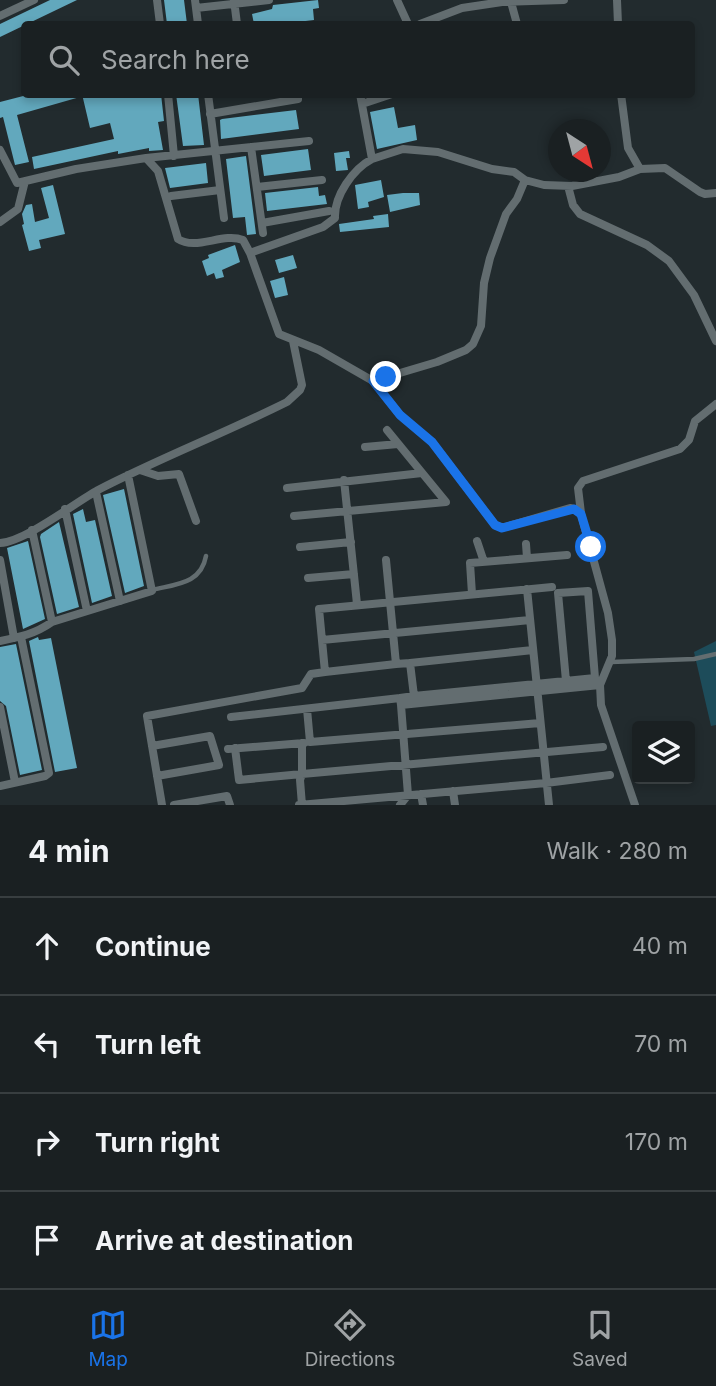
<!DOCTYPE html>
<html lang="en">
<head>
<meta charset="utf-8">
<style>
	:root { --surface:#1a2022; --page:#272d2f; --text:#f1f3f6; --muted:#9fa3a5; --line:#383e40; --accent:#1a73e8 }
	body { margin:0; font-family:Inter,sans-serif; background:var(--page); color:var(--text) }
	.controls { position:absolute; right:21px; bottom:21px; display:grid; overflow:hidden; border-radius:7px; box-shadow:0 4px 10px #0003 }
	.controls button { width:63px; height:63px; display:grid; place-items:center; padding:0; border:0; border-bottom:2px solid var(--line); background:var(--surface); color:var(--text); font:35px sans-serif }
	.compass { position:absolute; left:548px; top:119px; width:63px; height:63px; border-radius:50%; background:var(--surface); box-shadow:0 4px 10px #0003; rotate:144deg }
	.stop { position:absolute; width:21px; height:21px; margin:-16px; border:5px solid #1a73e8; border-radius:50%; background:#fff }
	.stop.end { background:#1a73e8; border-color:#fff; box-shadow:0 2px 7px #0008 }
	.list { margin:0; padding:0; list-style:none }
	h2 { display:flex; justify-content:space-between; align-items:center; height:91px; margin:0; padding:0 28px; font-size:30px }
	h2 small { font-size:23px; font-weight:400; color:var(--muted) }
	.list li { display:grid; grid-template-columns:46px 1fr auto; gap:21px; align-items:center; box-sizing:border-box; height:98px; padding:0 28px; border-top:2px solid var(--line) }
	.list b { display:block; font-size:26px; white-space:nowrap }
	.list em { font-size:23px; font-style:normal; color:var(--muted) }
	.icon { flex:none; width:38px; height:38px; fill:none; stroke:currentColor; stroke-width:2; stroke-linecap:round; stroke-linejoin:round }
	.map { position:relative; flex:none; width:716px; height:805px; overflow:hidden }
	.search { position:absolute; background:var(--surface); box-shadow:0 4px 10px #0003; left:21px; right:21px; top:21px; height:77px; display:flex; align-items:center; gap:18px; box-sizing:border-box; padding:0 24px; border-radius:7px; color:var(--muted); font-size:26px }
	.sheet { height:483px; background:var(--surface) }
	nav { display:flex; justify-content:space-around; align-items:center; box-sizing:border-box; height:98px; border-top:2px solid var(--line); background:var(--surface); font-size:19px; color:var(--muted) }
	nav a { display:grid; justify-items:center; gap:4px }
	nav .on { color:var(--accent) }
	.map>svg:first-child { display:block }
	.green { fill:#1d4c5a }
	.building { fill:#62a8bd }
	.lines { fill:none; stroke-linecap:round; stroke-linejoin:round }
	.lane { stroke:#636d70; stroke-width:4.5 }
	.street { stroke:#636d70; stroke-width:8 }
	.route { stroke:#1a73e8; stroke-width:9 }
</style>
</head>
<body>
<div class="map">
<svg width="716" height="805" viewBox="0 0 716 805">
	<rect width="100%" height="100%" fill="#222b2e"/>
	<path class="green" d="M716,641V725L711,726L694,652Z"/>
	<path class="building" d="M50,0H77L0,37V24Z
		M164,0H184L187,24H167Z
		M318,0L319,8L313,9L314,20L280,24H254L252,14L272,9L273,5Z
		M31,94H80V97L17,115L29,162L15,165L3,117L0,118V102Z
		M82,94H117V96L161,94L164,121L158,122L163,150L149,151V148L118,154V151L34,169L32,157L114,139L110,123L90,128Z
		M176,94H198L204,145L183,146Z
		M394,107L398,128L415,125L417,140L377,149L370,112Z
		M296,110L299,129L221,139L220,120L222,119Z
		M308,149L311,170L264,176L261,155Z
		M349,151L350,158H346L348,170L336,171L334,153Z
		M246,156L256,234L247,235L245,217L233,218L226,159Z
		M206,163L208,183L170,188L165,168Z
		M381,180L384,197L368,202L369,207L358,209L355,185Z
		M53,185L65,234L39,240L41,248L29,251L22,225L24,224L22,214L26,205L32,204L35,222L49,218L41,188Z
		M318,187L319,196L325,195L327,204L267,211L265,193Z
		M403,193H419L420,205L390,212L387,195Z
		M388,214L389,227L340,232L339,224L374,219L373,216Z
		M235,245L240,262L222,270L224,277L216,279L214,273L207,276L202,261L209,258L208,255Z
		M293,255L297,268L279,273L275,260Z
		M284,277L288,295L275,298L270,281Z
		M124,489L144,586L125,593L103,495Z
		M83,509L86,522L95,520L112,596L92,603L73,514Z
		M59,522L79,607L57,614L40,537L41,534Z
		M28,541L45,619L23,629L7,548Z
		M38,637L39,640L51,638L77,768L55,772L29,641Z
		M16,644L42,770L20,775L6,706L0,701V647Z"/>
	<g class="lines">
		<path class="lane" d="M152,590C176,584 201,584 206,556
			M611,662L694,659L716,654"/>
		<path class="street" d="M157,0L160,24
			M195,0L198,24
			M234,0L237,24
			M397,0L408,24
			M617,0L618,24
			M511,2L517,24
			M196,8L269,0
			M0,16L34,0
			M420,24L462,8L502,2L564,0
			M168,94L174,156
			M208,94L224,218
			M621,94L628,148L640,169L665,168L700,192L705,194L716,193
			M362,104L392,94
			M210,114L298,99
			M251,147L263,233
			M0,150L17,183L76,169L146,158L158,171L178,239C196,251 223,232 243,240L250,253L279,334L319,350L373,381L400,415L432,442L495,525L502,528L570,508L578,510L581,514L608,613L612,640V656L600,685L601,705L635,805
			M146,158L309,141
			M372,159L403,149L438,152L492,169L514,172L525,180L544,185L572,186L619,177L640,169
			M568,186L573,205L580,214L647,245L669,261L694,295L716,341
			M257,187L322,180
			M171,196L220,190
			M0,222L18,209L25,181
			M262,223L329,211
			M250,253L323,227L335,218C334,196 353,169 372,159L360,94
			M373,381L437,362L466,350L473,344L481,326L484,283L490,258L506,214L517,199L525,180
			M365,447L398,444
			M140,470L158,476L179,474L196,521
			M344,480L357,604
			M287,488L422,473
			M96,492L120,601
			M65,509L87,611
			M581,513L578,488L583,481L680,449L689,440L695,421L716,404
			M294,516L446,502L387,430
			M32,530L52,622
			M477,541L484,562
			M0,543C26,541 73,504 98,490C160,458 225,433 287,402L300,390L302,385L293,341
			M526,544L527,558
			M300,547L351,542
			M0,560L14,638
			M386,560L396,664L410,663L414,696L400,698L401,705
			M308,578L354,574
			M527,589L549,805
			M472,594L470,563L567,555
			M322,640L530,620
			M0,641C20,637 35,634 52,622L152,591L128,475
			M410,663L533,650
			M396,664L325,672L319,609L552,587
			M414,696L595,678L588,591L558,593L566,681
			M0,707L15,782
			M307,709L310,742L540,723
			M231,717L400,698
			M152,746L210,736L219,765L157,776
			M235,748L239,780L302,774V743
			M228,749L304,743
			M0,786L45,776L49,773L21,637
			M453,791L455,805
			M421,794L423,805
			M162,805L147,716L302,688L311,674L325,672
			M174,805L227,796L230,805
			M299,805L546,783L610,775
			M302,805L300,780L302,774L603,747
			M400,805L408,795L401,705L600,685"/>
	</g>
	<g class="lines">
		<path class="route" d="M386,377L373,381L400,415L432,442L495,525L502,528L574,509L581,514L591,547"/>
	</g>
</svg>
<div class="controls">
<button><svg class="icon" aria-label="layers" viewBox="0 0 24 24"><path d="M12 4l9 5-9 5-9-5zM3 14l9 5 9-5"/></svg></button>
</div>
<svg class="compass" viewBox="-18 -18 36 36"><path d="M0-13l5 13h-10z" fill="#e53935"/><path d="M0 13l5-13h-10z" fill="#9fa3a5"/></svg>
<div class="stop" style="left:591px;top:547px"></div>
<div class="stop end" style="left:386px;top:377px"></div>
<div class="search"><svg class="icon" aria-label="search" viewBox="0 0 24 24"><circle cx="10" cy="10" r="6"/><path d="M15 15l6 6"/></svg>Search here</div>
</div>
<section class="sheet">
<h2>4 min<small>Walk · 280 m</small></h2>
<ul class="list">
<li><svg class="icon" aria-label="ahead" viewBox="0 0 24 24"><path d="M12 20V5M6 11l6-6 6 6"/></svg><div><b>Continue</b></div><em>40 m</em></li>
<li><svg class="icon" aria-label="left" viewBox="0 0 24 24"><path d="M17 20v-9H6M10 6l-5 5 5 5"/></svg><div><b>Turn left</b></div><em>70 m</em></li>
<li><svg class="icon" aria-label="right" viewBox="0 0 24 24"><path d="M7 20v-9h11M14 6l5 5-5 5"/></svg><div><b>Turn right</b></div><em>170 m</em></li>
<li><svg class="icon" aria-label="arrive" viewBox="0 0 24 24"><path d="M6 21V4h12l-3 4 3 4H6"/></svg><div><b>Arrive at destination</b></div></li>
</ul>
</section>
<nav>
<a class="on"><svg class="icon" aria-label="map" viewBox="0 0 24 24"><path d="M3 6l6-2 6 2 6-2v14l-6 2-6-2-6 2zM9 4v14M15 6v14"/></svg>Map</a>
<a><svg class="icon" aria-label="directions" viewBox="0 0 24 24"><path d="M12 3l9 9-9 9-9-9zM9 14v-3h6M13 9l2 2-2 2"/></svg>Directions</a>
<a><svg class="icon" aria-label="saved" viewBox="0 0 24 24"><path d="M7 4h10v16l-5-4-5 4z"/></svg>Saved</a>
</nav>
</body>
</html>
